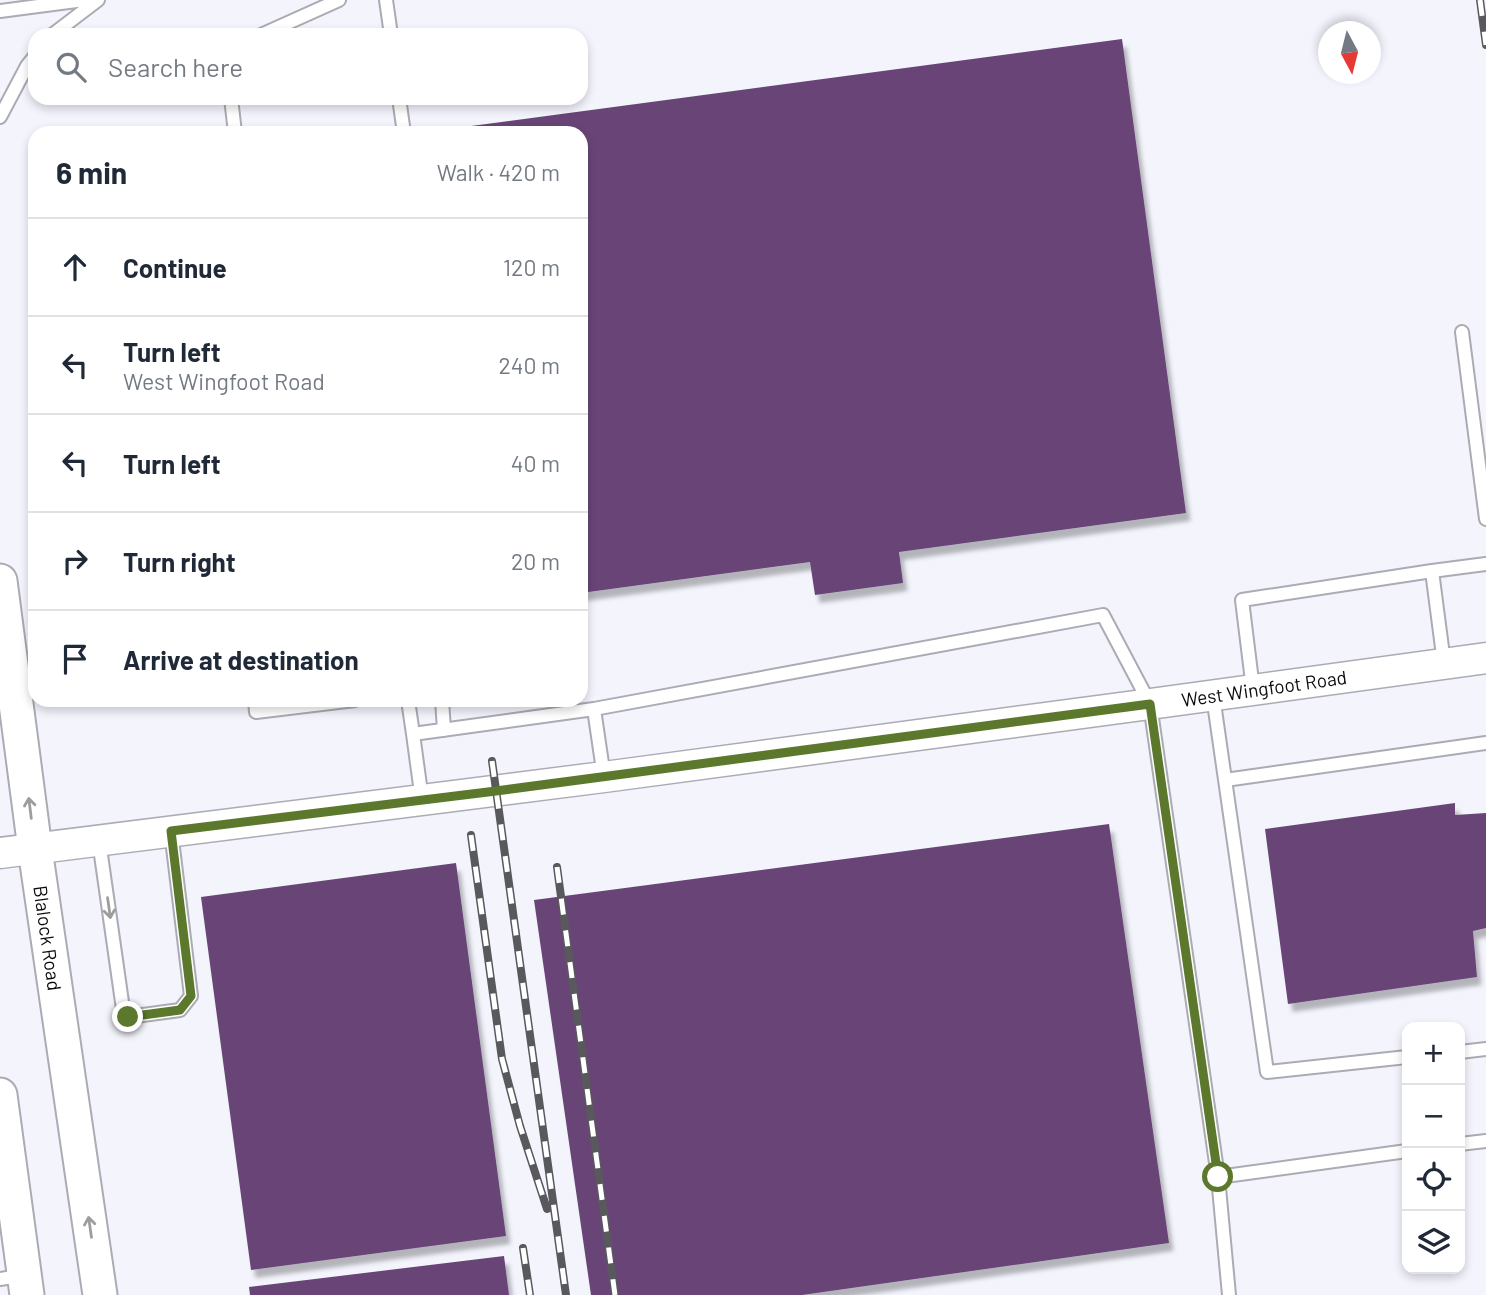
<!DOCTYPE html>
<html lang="en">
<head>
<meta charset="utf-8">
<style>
	:root { --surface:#fff; --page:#f2f2f3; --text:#1f2937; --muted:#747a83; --line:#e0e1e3 }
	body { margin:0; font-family:Barlow,sans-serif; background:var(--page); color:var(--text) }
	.controls { position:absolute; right:21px; bottom:21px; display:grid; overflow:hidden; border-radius:14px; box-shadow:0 4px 10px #0003 }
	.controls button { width:63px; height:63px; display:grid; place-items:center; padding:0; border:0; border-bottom:2px solid var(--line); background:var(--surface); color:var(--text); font:35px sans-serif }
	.compass { position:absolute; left:1318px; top:21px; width:63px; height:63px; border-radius:50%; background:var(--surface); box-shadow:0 4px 10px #0003; rotate:173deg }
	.stop { position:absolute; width:21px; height:21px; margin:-16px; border:5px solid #5b782c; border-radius:50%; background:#fff }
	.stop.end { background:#5b782c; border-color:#fff; box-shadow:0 2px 7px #0008 }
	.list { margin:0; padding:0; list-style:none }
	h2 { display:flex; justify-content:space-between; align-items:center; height:91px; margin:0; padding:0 28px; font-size:30px }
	h2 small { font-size:23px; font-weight:400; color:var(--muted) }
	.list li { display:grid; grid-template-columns:46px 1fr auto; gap:21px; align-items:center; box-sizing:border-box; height:98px; padding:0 28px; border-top:2px solid var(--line) }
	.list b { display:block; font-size:26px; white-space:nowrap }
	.list p { margin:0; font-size:23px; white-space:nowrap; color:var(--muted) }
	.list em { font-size:23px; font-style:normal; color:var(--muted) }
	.icon { flex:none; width:38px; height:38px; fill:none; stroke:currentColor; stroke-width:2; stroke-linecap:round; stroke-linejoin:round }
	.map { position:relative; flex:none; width:1486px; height:1295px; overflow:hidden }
	.search { position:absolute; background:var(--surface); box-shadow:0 4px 10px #0003; left:28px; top:28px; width:560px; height:77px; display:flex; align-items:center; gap:18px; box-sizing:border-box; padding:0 24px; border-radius:21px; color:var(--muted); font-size:26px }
	.panel { position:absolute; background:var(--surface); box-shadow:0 4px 10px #0003; left:28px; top:126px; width:560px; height:581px; border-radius:21px }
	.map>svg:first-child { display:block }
	.building { fill:#674576; filter:url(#shadow) }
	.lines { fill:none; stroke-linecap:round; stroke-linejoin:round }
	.service-casing { stroke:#acabb4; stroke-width:16 }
	.tertiary-casing { stroke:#acabb4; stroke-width:33 }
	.secondary-casing { stroke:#acabb4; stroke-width:37 }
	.service { stroke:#fff; stroke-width:12 }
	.tertiary { stroke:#fff; stroke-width:30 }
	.secondary { stroke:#fff; stroke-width:33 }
	.rail-casing { stroke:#58585d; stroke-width:8 }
	.rail { stroke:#fff; stroke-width:5; stroke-dasharray:16; stroke-linecap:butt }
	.oneway { stroke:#9d9d9f }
	.route { stroke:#5b782c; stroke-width:9 }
	.labels { text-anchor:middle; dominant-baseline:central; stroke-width:7; stroke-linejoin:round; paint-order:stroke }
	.street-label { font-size:19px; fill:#0b0b0e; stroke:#fff }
</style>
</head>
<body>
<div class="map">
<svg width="1486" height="1295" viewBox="0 0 1486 1295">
	<defs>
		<filter id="shadow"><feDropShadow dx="4.5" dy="8" stdDeviation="2" flood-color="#0004"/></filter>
	</defs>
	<rect width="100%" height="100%" fill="#f4f4fd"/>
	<path class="building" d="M1122,39L1186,513L899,552L903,583L815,595L810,562L581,593V133H457L456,128Z
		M1455,803V815L1486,813V928L1473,931L1477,977L1288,1004L1265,829Z
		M1109,824L1169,1243L802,1295H591L534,900Z
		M456,863L506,1236L251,1270L201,897Z
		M504,1256L509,1295H250L249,1287Z"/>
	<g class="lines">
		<g class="service-casing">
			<path id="service" d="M386,0L391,35
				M0,11L84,0
				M52,35L98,0
				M261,35L339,0
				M231,98L235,133
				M399,98L404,133
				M0,117L27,66L35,56
				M1462,332L1486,519
				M1432,571L1486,564
				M1253,689L1242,600L1432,571L1444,663
				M1213,696L1267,1072L1407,1057
				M255,700L256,712L355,700
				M408,700L413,734
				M442,700L444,730
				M594,709L1103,615L1150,704L1218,1177L1229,1295
				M1225,780L1486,743
				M422,800L413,734L594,709L604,777
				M99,841L123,1009L128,1017L180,1010L191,996L171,831
				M1460,1052L1486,1049
				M1460,1144L1486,1141
				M1218,1177L1407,1151
				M0,1279L24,1275"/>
		</g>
		<g class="tertiary-casing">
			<path id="tertiary" d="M0,853L604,777L1150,704L1486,658"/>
		</g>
		<g class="secondary-casing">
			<path id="secondary" d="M0,581L35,849L100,1295
				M0,1095L27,1295"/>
		</g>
		<use href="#service" class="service"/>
		<use href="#tertiary" class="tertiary"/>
		<use href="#secondary" class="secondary"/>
		<g class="rail-casing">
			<path id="rail" d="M1480,0L1486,45
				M492,761L566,1295
				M471,835L502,1059L520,1126L547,1209
				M557,867L615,1295
				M523,1248L530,1295"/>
		</g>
		<use href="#rail" class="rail"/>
	</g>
	<defs><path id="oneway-shaft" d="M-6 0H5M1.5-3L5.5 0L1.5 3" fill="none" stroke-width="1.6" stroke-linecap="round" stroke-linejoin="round" transform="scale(1.75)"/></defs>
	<g class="oneway">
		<use href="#oneway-shaft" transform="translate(30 808) rotate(-97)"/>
		<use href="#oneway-shaft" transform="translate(109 908) rotate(82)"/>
		<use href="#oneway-shaft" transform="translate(90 1227) rotate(-98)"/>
	</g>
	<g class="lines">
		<path class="route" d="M128,1017L180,1010L191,996L171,831L496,791L1150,704L1218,1177"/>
	</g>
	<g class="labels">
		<g class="street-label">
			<text transform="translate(1264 688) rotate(-8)">West Wingfoot Road</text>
			<text transform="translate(48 938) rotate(82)">Blalock Road</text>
		</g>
	</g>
</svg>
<div class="controls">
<button>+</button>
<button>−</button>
<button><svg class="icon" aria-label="locate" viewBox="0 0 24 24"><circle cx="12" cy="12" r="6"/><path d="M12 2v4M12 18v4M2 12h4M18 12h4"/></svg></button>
<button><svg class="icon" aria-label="layers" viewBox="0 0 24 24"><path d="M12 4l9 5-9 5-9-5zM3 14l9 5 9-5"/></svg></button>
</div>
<svg class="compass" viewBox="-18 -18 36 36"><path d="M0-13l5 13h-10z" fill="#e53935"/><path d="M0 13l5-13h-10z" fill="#747a83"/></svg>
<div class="stop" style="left:1218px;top:1177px"></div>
<div class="stop end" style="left:128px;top:1017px"></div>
<div class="search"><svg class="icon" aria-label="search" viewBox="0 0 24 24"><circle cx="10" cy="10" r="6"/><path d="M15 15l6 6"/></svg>Search here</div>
<section class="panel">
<h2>6 min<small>Walk · 420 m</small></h2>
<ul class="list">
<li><svg class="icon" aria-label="ahead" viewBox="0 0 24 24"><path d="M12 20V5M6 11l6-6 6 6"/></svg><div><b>Continue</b></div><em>120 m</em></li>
<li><svg class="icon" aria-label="left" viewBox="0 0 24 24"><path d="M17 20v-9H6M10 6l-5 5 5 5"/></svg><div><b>Turn left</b><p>West Wingfoot Road</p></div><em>240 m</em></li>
<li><svg class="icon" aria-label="left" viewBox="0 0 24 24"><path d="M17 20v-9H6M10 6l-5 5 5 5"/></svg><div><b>Turn left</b></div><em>40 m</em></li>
<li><svg class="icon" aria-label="right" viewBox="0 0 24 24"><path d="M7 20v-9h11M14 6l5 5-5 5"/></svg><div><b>Turn right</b></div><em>20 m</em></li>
<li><svg class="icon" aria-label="arrive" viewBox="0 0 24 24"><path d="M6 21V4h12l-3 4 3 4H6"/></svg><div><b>Arrive at destination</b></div></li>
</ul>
</section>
</div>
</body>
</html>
